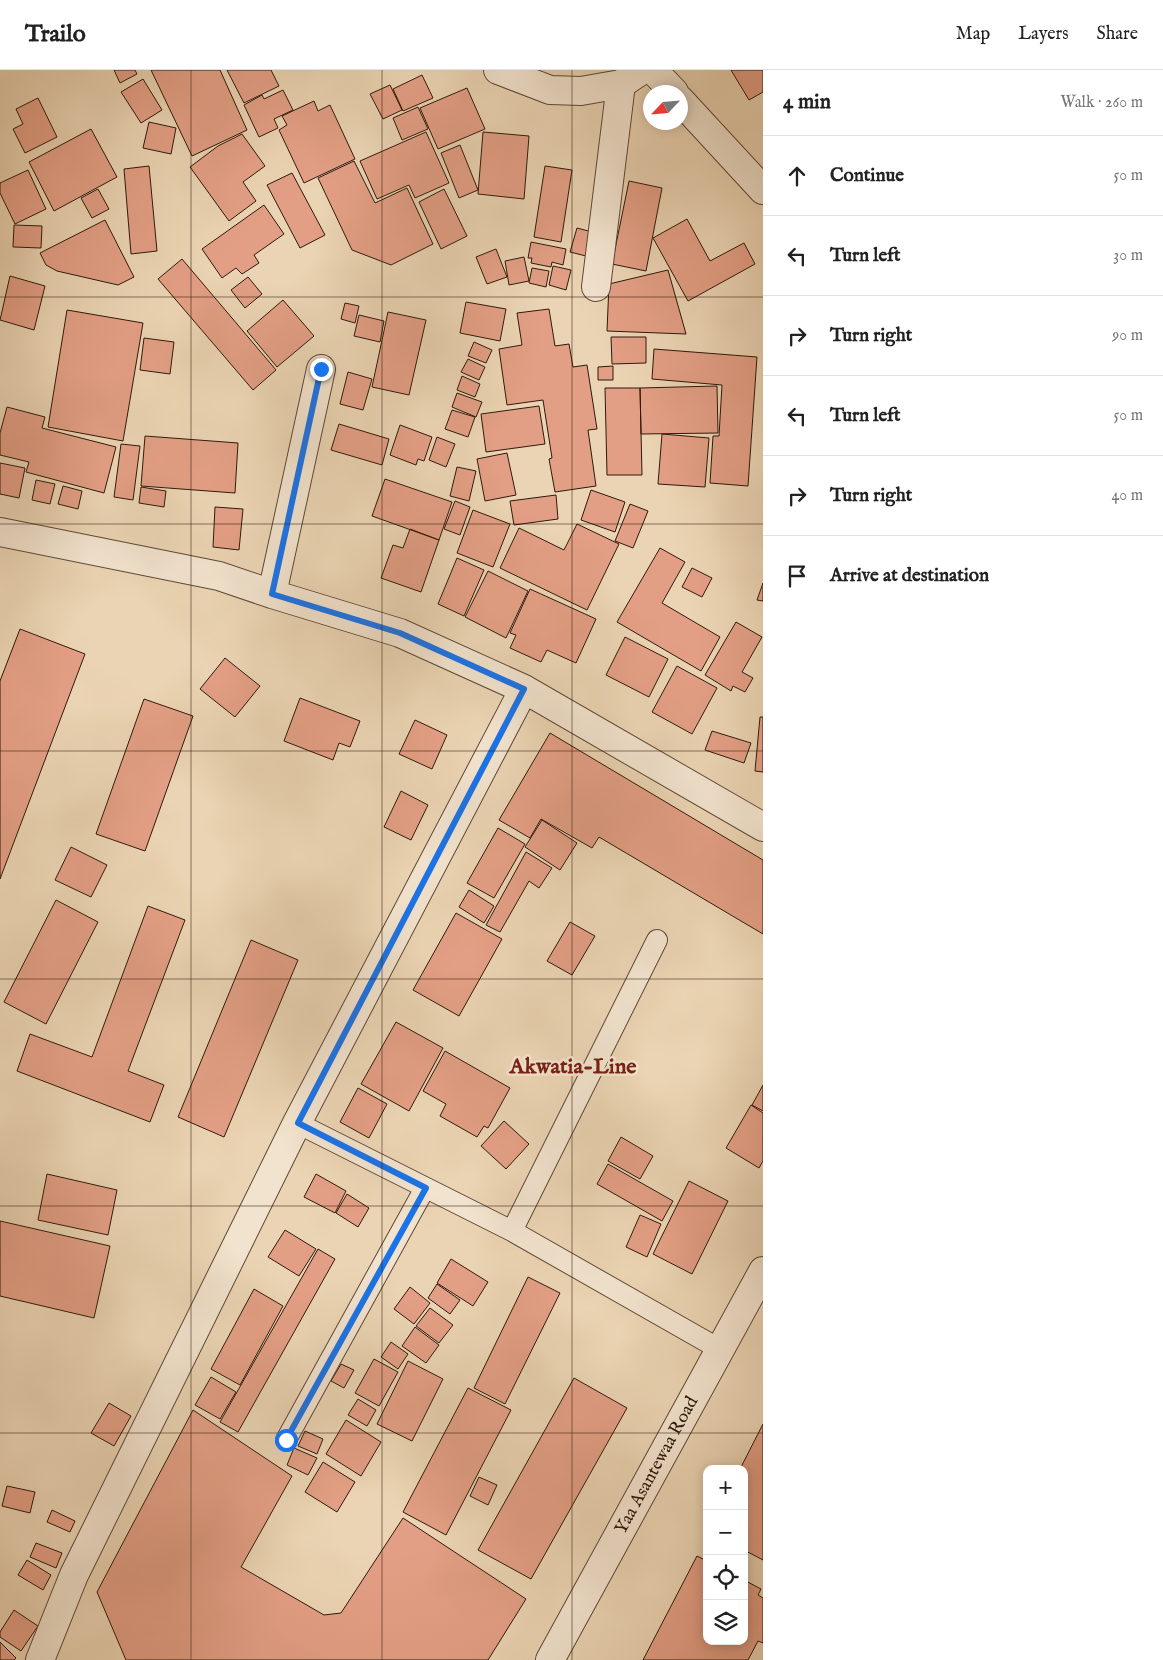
<!DOCTYPE html>
<html lang="en">
<head>
<meta charset="utf-8">
<style>
	:root { --surface:#fff; --page:#f2f2f2; --text:#222; --muted:#767676; --line:#e0e0e0 }
	body { margin:0; font-family:"IM FELL English",serif; background:var(--page); color:var(--text) }
	.controls { position:absolute; right:15px; bottom:15px; display:grid; overflow:hidden; border-radius:10px; box-shadow:0 2px 12px #0003 }
	.controls button { width:45px; height:45px; display:grid; place-items:center; padding:0; border:0; border-bottom:1px solid var(--line); background:var(--surface); color:var(--text); font:25px sans-serif }
	.compass { position:absolute; left:643px; top:15px; width:45px; height:45px; border-radius:50%; background:var(--surface); box-shadow:0 2px 12px #0003; rotate:244deg }
	.stop { position:absolute; width:15px; height:15px; margin:-11px; border:4px solid #1a73e8; border-radius:50%; background:#fff }
	.stop.end { background:#1a73e8; border-color:#fff; box-shadow:0 1px 5px #0008 }
	.list { margin:0; padding:0; list-style:none }
	h2 { display:flex; justify-content:space-between; align-items:center; height:65px; margin:0; padding:0 20px; font-size:21px }
	h2 small { font-size:16px; font-weight:400; color:var(--muted) }
	.list li { display:grid; grid-template-columns:32px 1fr auto; gap:15px; align-items:center; box-sizing:border-box; height:80px; padding:0 20px; border-top:1px solid var(--line) }
	.list b { display:block; font-size:19px; white-space:nowrap }
	.list em { font-size:16px; font-style:normal; color:var(--muted) }
	.icon { flex:none; width:28px; height:28px; fill:none; stroke:currentColor; stroke-width:2; stroke-linecap:round; stroke-linejoin:round }
	.map { position:relative; flex:none; width:763px; height:1590px; overflow:hidden }
	header { display:flex; align-items:center; gap:30px; box-sizing:border-box; height:70px; padding:0 25px; background:var(--surface); border-bottom:1px solid var(--line) }
	header strong { font-size:24px }
	nav { display:flex; gap:28px; margin-inline-start:auto; font-size:18px }
	main { display:flex }
	aside { flex:1; background:var(--surface) }
	.map>svg:first-child { display:block }
	.building { fill:#e39f85; stroke:#2f190c }
	.lines { fill:none; stroke-linecap:round; stroke-linejoin:round }
	.service-casing { stroke:#5e4836; stroke-width:22 }
	.minor-casing { stroke:#5e4836; stroke-width:30 }
	.tertiary-casing { stroke:#5e4836; stroke-width:30 }
	.service { stroke:#f2e3ce; stroke-width:20 }
	.minor { stroke:#f2e3ce; stroke-width:28 }
	.tertiary { stroke:#f2e3ce; stroke-width:28 }
	.route { stroke:#1a73e8; stroke-width:6 }
	.grid { fill:none; stroke:#2f190c; stroke-width:1; stroke-opacity:0.55 }
	.labels { text-anchor:middle; dominant-baseline:central; stroke-width:5; stroke-linejoin:round; paint-order:stroke }
	.street-label { font-size:18px; fill:#2f190c; stroke:#f2e3ce }
	.district-label { font-size:22px; font-weight:bold; fill:#7a1f14; stroke:#f2e3ce }
</style>
</head>
<body>
<header>
<strong>Trailo</strong>
<nav><a>Map</a><a>Layers</a><a>Share</a></nav>
</header>
<main>
<div class="map">
<svg width="763" height="1590" viewBox="0 0 763 1590">
	<rect width="100%" height="100%" fill="#ebd4b3"/>
	<filter id="stains"><feTurbulence type="fractalNoise" baseFrequency=".004" numOctaves="4"/><feColorMatrix values="0 0 0 0 .2 0 0 0 0 .09 0 0 0 0 .02 0 0 0 .5 -.17"/></filter>
	<radialGradient id="worn" r=".72"><stop offset=".6" stop-color="#630" stop-opacity="0"/><stop offset="1" stop-color="#630" stop-opacity=".3"/></radialGradient>
	<path class="building" d="M114,0H135L137,4L120,13Z
		M151,0H220L247,60L192,86Z
		M227,0H271L279,16L244,33Z
		M731,0H763V22L749,30Z
		M422,5L433,28L403,41L393,19Z
		M143,9L162,40L141,53L121,22Z
		M390,15L402,40L383,49L370,24Z
		M467,18L485,59L438,79L420,38Z
		M283,20L293,40L274,49L278,58L259,67L244,35L262,25L264,29Z
		M38,28L57,67L25,83L13,59L23,54L16,39Z
		M314,31L318,41L330,35L355,89L304,113L279,60L287,55L282,46Z
		M418,37L428,59L402,70L393,48Z
		M149,52L176,58L171,84L143,78Z
		M91,59L117,107L54,141L29,92Z
		M426,62L449,113L415,128L409,115L377,129L360,91Z
		M483,62L529,66L524,129L478,124Z
		M242,64L265,96L243,112L256,131L229,151L190,97L218,76Z
		M460,75L478,120L459,128L441,83Z
		M354,91L375,133L407,118L433,174L391,195L352,180L318,108Z
		M149,96L157,181L131,184L124,99Z
		M545,96L572,100L561,172L534,167Z
		M28,100L46,139L15,154L0,123V113Z
		M292,103L325,165L300,178L267,115Z
		M629,111L662,118L646,201L612,194Z
		M98,119L109,139L92,148L81,128Z
		M444,119L467,166L441,179L419,132Z
		M264,135L284,164L254,185L259,193L242,204L236,198L222,208L202,179Z
		M687,149L710,191L744,173L755,194L688,231L653,168Z
		M105,150L134,207L118,215L57,201L46,195L40,183Z
		M14,155L42,156L41,178L13,177Z
		M577,158L596,163L590,187L570,182Z
		M531,172L566,179L563,195L552,192L551,197L531,193L532,188H528Z
		M496,179L507,207L487,214L476,187Z
		M524,187L529,211L509,215L505,191Z
		M182,189L276,300L253,320L158,209Z
		M553,196L571,200L566,220L549,215Z
		M532,198L549,201L546,217L529,213Z
		M668,200L686,264L607,261L609,214Z
		M10,206L45,216L34,260L0,250Z
		M248,207L262,224L245,238L231,220Z
		M283,230L314,266L277,297L247,261Z
		M466,232L506,239L500,271L460,263Z
		M345,233L359,236L355,253L341,249Z
		M549,239L555,276L569,274L573,297L587,295L597,359L588,360L596,416L555,422L549,389L552,388L543,330L507,335L499,279L522,275L517,243Z
		M67,240L143,253L123,371L48,357Z
		M388,242L426,250L409,325L372,317Z
		M359,245L384,251L380,272L354,266Z
		M611,267H646V293L612,294Z
		M144,268L174,272L170,304L140,300Z
		M474,272L492,280L486,293L468,286Z
		M654,279L757,287L748,416L710,413L713,366H719L722,315L652,309Z
		M468,289L485,297L479,310L461,302Z
		M613,296V310H598V297Z
		M348,302L372,309L363,340L340,334Z
		M462,306L480,314L475,327L457,320Z
		M717,316L718,363L641,364L640,318Z
		M605,318H640L642,405H607Z
		M457,323L482,332L476,347L452,337Z
		M539,336L545,374L486,382L481,344Z
		M7,337L45,347L42,358L116,377L104,423L26,402L29,392L0,385V363Z
		M452,340L475,347L468,367L445,359Z
		M339,354L389,369L382,395L331,380Z
		M400,355L432,367L424,391L418,389L416,395L390,385Z
		M662,364L709,368L705,417L658,414Z
		M145,366L238,373L235,423L141,416Z
		M437,367L455,374L446,397L429,390Z
		M121,374L140,376L133,430L114,427Z
		M507,383L516,425L485,431L477,389Z
		M0,393L25,398L19,428L0,424Z
		M457,397L476,401L469,431L450,426Z
		M385,409L452,432L439,470L372,446Z
		M36,410L55,414L50,434L32,430Z
		M63,416L82,421L78,439L58,434Z
		M141,417L166,421L164,437L139,433Z
		M591,420L625,432L615,462L581,450Z
		M556,425L558,449L514,455L510,431Z
		M455,431L470,437L460,465L444,459Z
		M630,434L648,441L633,478L615,471Z
		M215,437L243,439L239,480L213,477Z
		M473,440L510,454L493,497L457,483Z
		M577,454L619,474L587,540L500,498L519,458L564,480Z
		M410,459L439,470L421,522L381,508L393,475L403,478Z
		M660,478L685,492L662,533L720,567L701,601L617,552Z
		M457,488L484,500L464,546L438,534Z
		M692,498L712,508L702,527L682,517Z
		M488,501L528,521L506,568L465,547Z
		M763,513V531L757,530Z
		M530,519L596,549L576,593L547,580L541,592L510,578L516,565L510,563Z
		M736,552L762,567L742,602L753,608L745,622L733,616L731,621L705,605Z
		M20,559L85,584L0,809V611Z
		M625,567L668,589L649,627L606,605Z
		M225,588L260,616L235,647L200,619Z
		M677,596L717,618L692,664L652,642Z
		M300,628L360,651L350,677L339,673L333,690L284,671Z
		M144,629L193,646L145,781L96,764Z
		M760,647H763V702L755,701Z
		M415,650L447,665L432,699L399,684Z
		M712,661L751,673L744,693L705,680Z
		M550,663L763,790V864L599,767L592,778L541,749L530,768L499,750Z
		M401,721L428,735L411,770L384,757Z
		M542,750L577,773L560,800L525,777Z
		M498,758L525,774L494,828L467,813Z
		M71,777L107,795L91,827L55,810Z
		M526,782L552,798L539,818L529,811L500,862L486,855Z
		M469,820L494,836L484,853L459,837Z
		M56,830L98,852L46,954L4,932Z
		M148,836L185,850L128,1001L164,1015L150,1052L17,1001L30,964L92,987Z
		M456,843L502,869L459,946L413,920Z
		M570,852L595,866L572,905L547,891Z
		M251,870L298,890L224,1067L178,1047Z
		M396,952L443,978L409,1041L361,1014Z
		M445,981L510,1018L488,1058L484,1056L477,1067L440,1046L446,1034L423,1021Z
		M763,1015V1041L752,1035Z
		M358,1018L387,1034L369,1068L340,1052Z
		M751,1035L763,1043V1091L759,1098L726,1078Z
		M504,1051L529,1074L506,1099L481,1076Z
		M621,1067L653,1086L640,1109L608,1091Z
		M608,1094L673,1131L662,1151L597,1114Z
		M47,1104L117,1120L108,1165L38,1150Z
		M316,1104L346,1121L335,1143L304,1127Z
		M689,1111L728,1131L692,1204L653,1184Z
		M347,1124L369,1138L358,1157L336,1143Z
		M640,1145L661,1154L647,1187L626,1177Z
		M0,1151L110,1176L94,1248L0,1226Z
		M285,1160L316,1179L299,1206L268,1187Z
		M318,1179L335,1189L238,1362L220,1352Z
		M451,1189L488,1212L473,1236L437,1213Z
		M528,1207L560,1223L505,1334L474,1318Z
		M437,1214L460,1230L450,1244L428,1228Z
		M410,1217L430,1233L414,1254L394,1239Z
		M254,1219L283,1236L240,1315L211,1299Z
		M430,1238L453,1255L439,1273L416,1256Z
		M415,1257L439,1275L426,1293L402,1276Z
		M391,1272L408,1284L398,1299L381,1287Z
		M374,1289L398,1302L379,1336L355,1323Z
		M408,1291L443,1309L412,1371L377,1354Z
		M341,1294L354,1300L344,1318L331,1311Z
		M211,1307L236,1322L220,1349L195,1335Z
		M574,1308L627,1338L531,1509L478,1480Z
		M468,1318L511,1340L446,1465L403,1442Z
		M358,1329L376,1340L367,1356L348,1345Z
		M109,1333L131,1346L114,1376L91,1363Z
		M193,1340L292,1406L241,1497L324,1545L341,1543L403,1448L526,1529L488,1590H126L97,1522Z
		M346,1350L381,1372L361,1406L326,1384Z
		M763,1354V1490L744,1480V1399H740Z
		M305,1361L323,1369L317,1384L298,1376Z
		M294,1378L317,1388L308,1405L287,1395Z
		M323,1392L355,1412L337,1442L305,1422Z
		M479,1407L497,1415L488,1435L470,1426Z
		M7,1416L35,1422L30,1443L2,1436Z
		M52,1440L75,1451L70,1462L47,1452Z
		M36,1473L62,1483L56,1498L30,1487Z
		M697,1486L707,1491V1571H744V1510L761,1519L758,1525L763,1528V1573L758,1571L748,1590H643Z
		M27,1490L51,1505L43,1520L18,1505Z
		M14,1540L38,1556L21,1581L0,1567V1562Z
		M0,1572L16,1588L14,1590H0Z"/>
	<g class="lines">
		<g class="service-casing">
			<path id="service" d="M657,870L512,1161L721,1280
				M297,1053L512,1161
				M286,1370L425,1118"/>
		</g>
		<g class="minor-casing">
			<path id="minor" d="M498,0L550,20L581,21L621,14L642,0
				M653,0L674,22
				M680,30L763,120
				M596,217L621,14
				M0,462L219,506L272,524L400,563L524,619L763,757
				M272,524L321,299
				M40,1590L74,1505L297,1053L524,619"/>
		</g>
		<g class="tertiary-casing">
			<g id="tertiary">
				<path id="s1" d="M550,1590L763,1201"/>
			</g>
		</g>
		<use href="#service" class="service"/>
		<use href="#minor" class="minor"/>
		<use href="#tertiary" class="tertiary"/>
	</g>
	<g class="lines">
		<path class="route" d="M286,1370L426,1118L298,1053L524,619L400,563L272,524L321,299"/>
	</g>
	<path class="grid" d="M191,0V1590M382,0V1590M572,0V1590M0,227H763M0,454H763M0,681H763M0,909H763M0,1136H763M0,1363H763"/>
	<g class="labels">
		<g class="street-label">
			<text stroke="none"><textPath href="#s1" startOffset="222">Yaa Asantewaa Road</textPath></text>
		</g>
		<g class="district-label">
			<text x="573" y="997">Akwatia-Line</text>
		</g>
	</g>
	<rect width="100%" height="100%" filter="url(#stains)"/>
	<rect width="100%" height="100%" fill="url(#worn)"/>
</svg>
<div class="controls">
<button>+</button>
<button>−</button>
<button><svg class="icon" aria-label="locate" viewBox="0 0 24 24"><circle cx="12" cy="12" r="6"/><path d="M12 2v4M12 18v4M2 12h4M18 12h4"/></svg></button>
<button><svg class="icon" aria-label="layers" viewBox="0 0 24 24"><path d="M12 4l9 5-9 5-9-5zM3 14l9 5 9-5"/></svg></button>
</div>
<svg class="compass" viewBox="-18 -18 36 36"><path d="M0-13l5 13h-10z" fill="#e53935"/><path d="M0 13l5-13h-10z" fill="#767676"/></svg>
<div class="stop" style="left:286px;top:1370px"></div>
<div class="stop end" style="left:321px;top:299px"></div>
</div>
<aside>
<h2>4 min<small>Walk · 260 m</small></h2>
<ul class="list">
<li><svg class="icon" aria-label="ahead" viewBox="0 0 24 24"><path d="M12 20V5M6 11l6-6 6 6"/></svg><div><b>Continue</b></div><em>50 m</em></li>
<li><svg class="icon" aria-label="left" viewBox="0 0 24 24"><path d="M17 20v-9H6M10 6l-5 5 5 5"/></svg><div><b>Turn left</b></div><em>30 m</em></li>
<li><svg class="icon" aria-label="right" viewBox="0 0 24 24"><path d="M7 20v-9h11M14 6l5 5-5 5"/></svg><div><b>Turn right</b></div><em>90 m</em></li>
<li><svg class="icon" aria-label="left" viewBox="0 0 24 24"><path d="M17 20v-9H6M10 6l-5 5 5 5"/></svg><div><b>Turn left</b></div><em>50 m</em></li>
<li><svg class="icon" aria-label="right" viewBox="0 0 24 24"><path d="M7 20v-9h11M14 6l5 5-5 5"/></svg><div><b>Turn right</b></div><em>40 m</em></li>
<li><svg class="icon" aria-label="arrive" viewBox="0 0 24 24"><path d="M6 21V4h12l-3 4 3 4H6"/></svg><div><b>Arrive at destination</b></div></li>
</ul>
</aside>
</main>
</body>
</html>
